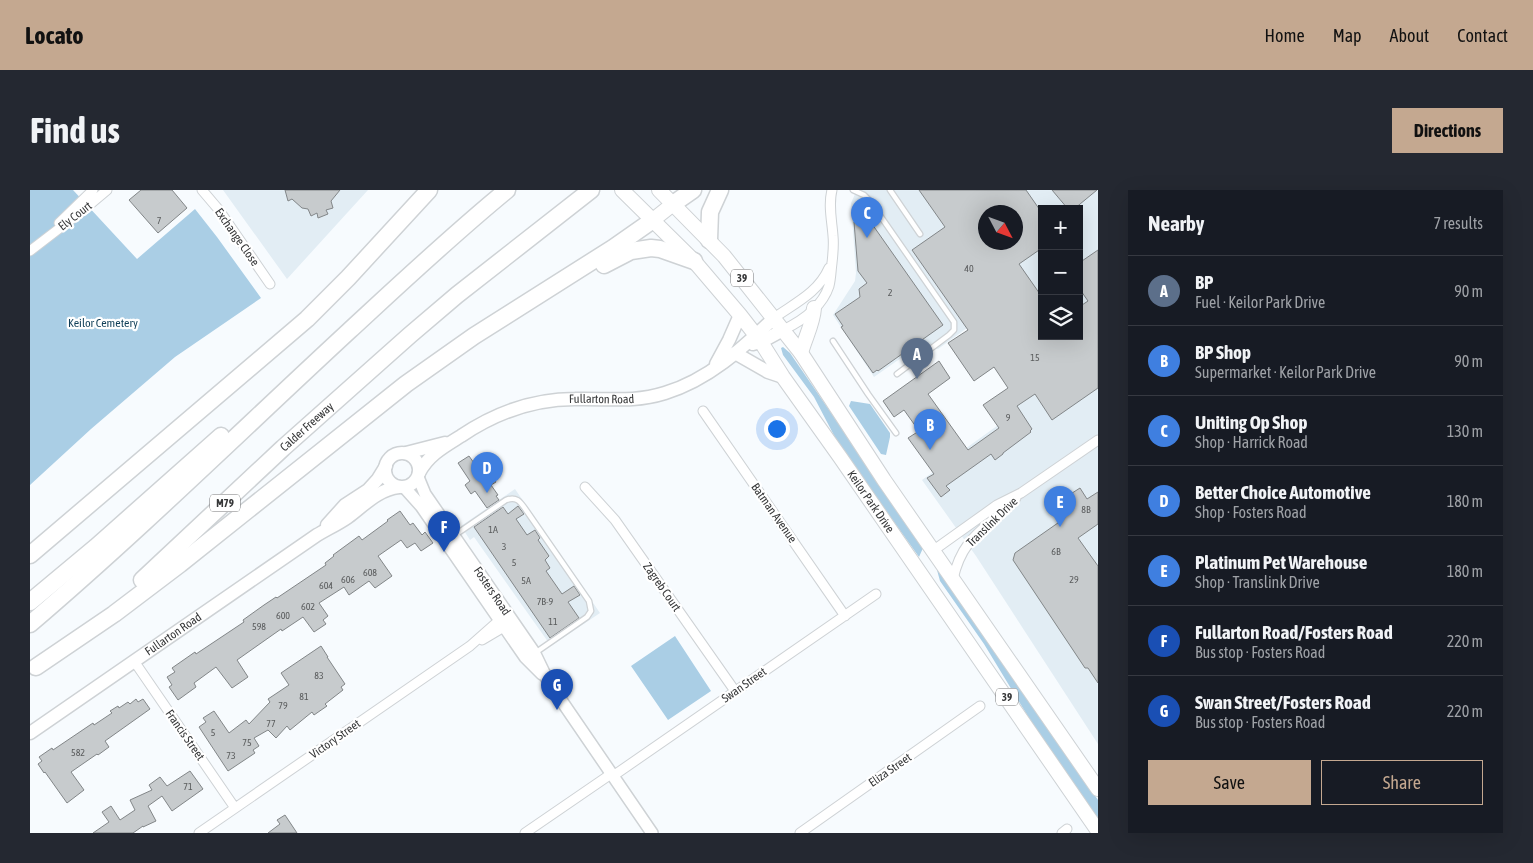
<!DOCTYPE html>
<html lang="en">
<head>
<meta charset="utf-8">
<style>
	:root { --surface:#171b24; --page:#242831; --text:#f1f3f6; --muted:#9ea1a6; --line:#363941; --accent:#c4a890 }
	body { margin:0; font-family:"Asap Condensed",sans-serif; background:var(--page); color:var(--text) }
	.controls { position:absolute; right:15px; top:15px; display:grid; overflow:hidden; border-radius:0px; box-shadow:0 5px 20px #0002 }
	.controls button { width:45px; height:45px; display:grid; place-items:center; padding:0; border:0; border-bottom:1px solid var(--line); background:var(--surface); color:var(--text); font:25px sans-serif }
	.compass { position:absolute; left:948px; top:15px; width:45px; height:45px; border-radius:50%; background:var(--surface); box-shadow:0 5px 20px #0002; rotate:131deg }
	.you { position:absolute; left:746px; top:238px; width:18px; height:18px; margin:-12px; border:4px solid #fff; border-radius:50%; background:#1a73e8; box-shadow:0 0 0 8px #1a73e833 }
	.badge { display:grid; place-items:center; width:32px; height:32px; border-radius:50%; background:var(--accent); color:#fff; font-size:16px; font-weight:700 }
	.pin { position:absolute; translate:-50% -41px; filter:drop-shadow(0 1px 2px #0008) }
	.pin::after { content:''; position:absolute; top:26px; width:18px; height:15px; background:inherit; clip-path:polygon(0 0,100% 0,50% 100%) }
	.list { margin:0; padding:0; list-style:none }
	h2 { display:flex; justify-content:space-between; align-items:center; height:65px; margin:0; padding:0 20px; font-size:21px }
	h2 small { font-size:16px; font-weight:400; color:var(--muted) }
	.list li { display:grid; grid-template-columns:32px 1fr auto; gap:15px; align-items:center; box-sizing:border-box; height:70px; padding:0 20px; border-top:1px solid var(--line) }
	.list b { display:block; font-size:19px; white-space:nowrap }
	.list p { margin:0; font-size:16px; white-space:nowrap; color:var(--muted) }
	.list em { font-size:16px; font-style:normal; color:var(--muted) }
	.actions { display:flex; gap:10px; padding:15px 20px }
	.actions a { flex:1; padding:11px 0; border:1px solid var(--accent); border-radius:0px; text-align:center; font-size:18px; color:var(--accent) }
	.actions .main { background:var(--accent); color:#111 }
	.icon { flex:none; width:28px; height:28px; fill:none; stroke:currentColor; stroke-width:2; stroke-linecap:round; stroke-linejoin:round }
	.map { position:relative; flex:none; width:1068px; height:643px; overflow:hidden; border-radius:0px }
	header { display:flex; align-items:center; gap:30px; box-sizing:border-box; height:70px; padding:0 25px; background:var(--accent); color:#111 }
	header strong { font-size:24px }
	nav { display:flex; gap:28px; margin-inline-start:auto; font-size:18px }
	.intro { display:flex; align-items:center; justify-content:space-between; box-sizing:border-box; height:120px; padding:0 30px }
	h1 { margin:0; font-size:35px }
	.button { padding:12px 22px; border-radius:0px; background:var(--accent); color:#111; font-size:18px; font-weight:700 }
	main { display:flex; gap:30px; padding:0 30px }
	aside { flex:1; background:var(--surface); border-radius:0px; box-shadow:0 5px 20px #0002 }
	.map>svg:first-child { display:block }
	.built { fill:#e2edf4; fill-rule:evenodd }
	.green { fill:#aacee5 }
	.building { fill:#c7cbcd; stroke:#828688; fill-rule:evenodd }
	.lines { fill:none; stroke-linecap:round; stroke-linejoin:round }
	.service-casing { stroke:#ced2d5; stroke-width:7 }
	.minor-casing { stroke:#ced2d5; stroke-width:11 }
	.tertiary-casing { stroke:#ced2d5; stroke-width:14 }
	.secondary-casing { stroke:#ced2d5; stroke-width:15 }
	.primary-casing { stroke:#ced2d5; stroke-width:16 }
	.motorway-casing { stroke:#ced2d5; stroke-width:19 }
	.service { stroke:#fff; stroke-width:4.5 }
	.minor { stroke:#fff; stroke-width:9 }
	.tertiary { stroke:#fff; stroke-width:11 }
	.secondary { stroke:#fff; stroke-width:12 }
	.primary { stroke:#fff; stroke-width:14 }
	.motorway { stroke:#fff; stroke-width:16 }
	.labels { text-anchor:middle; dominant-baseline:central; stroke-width:4.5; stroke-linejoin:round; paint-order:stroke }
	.number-label { font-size:10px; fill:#5a5c5d }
	.shield { fill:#fff; stroke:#727374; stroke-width:1 }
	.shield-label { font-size:11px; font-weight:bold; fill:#363738 }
	.street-label { font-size:12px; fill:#363738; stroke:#fff }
	.park-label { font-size:12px; fill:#103f58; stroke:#fff }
</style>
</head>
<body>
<header>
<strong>Locato</strong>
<nav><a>Home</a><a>Map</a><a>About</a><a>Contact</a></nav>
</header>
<div class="intro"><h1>Find us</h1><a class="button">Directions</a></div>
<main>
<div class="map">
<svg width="1068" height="643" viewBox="0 0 1068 643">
	<rect width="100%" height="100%" fill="#f7fbfe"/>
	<path class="built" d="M193,0H338L257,89Z
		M827,0H1068V554L946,366L892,290L971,233L980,196L937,138L908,159L891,154L844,187L803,125L825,91L826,83L821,13ZM1012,19H1049V146H1012ZM956,22H986V52H956Z
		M485,299L570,423L521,456L444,347L440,350L431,336Z"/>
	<path class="green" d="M0,0H43L107,69L165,19L187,47L231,108L145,167L61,239L0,295Z
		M753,157L760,163L892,355L893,358L889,367L809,255L784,207L753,165L751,158Z
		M821,211L840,214L860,243V247L856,265L851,264L819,216Z
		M907,380H908L1068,610V630L1002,533L954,454L910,391Z
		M645,446L681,501L638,530L601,476Z"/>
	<path class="building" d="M111,0H142L157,18L128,43L99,10Z
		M255,0H310L301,11L303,18L296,20L298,24L288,28L287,23L281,26L278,19L272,18L262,9L258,11Z
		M889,0H996L1012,23V58L989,74L1012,107V146H1049V117L1058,111L1049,98V73L1068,60V198L1022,230L1005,204L987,216L1002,239L1000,241L1001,242L973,263V264L965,270L961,264L916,296L920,300L911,307L897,288L904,284L878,248L889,241L874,220L864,227L853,211L909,171L920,188L898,204L938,260L969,238L953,215L978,198L964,177L944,191L918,153L938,140L882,60L915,37ZM956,22H986V52H956Z
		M1022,0H1067L1044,19H1038Z
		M835,24L913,135L848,181L847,180L843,183L811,137L813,136L805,124L830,107L829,99L837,93L828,81L824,32Z
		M439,266L451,283L457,279L466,292L461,295L468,305L466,306L469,310L457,318L445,301L441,304L435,295L440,291L428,273Z
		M1050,298L1057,309L1068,302V334L1048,348L1068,376V493L1058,478H1055L983,370L985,363L1035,328L1025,314Z
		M488,316L494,324L486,329L497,345L505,340L510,348L508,350L519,366L515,370L520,378L516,381L532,404L544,396L550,405L538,412L549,428L520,448L444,337L473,317L478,324Z
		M370,321L380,335L383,333L392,345L395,342L403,353L391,361L385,353L377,358L371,350L348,366L362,386L345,398L339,391L319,405L314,397L289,413L298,426L293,430L296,434L284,442L273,427L252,441L251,439L207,470L218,487L202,498L186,477L164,493L166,497L148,510L139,497L142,495L137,487L145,482L142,478L165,462L166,464L214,432L213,430L234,415L246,407L247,408L296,375L295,373L304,366L303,365L329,346L332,350L358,331L357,330Z
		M291,456L298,467H297L315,494L311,497L313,500L295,514L297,516L284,525L282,522L260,540L257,536L246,548L238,540L224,548L229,556L223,560L225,563L198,581L169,537L176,532L173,528L184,521L199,543L216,530L219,534L240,512L238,509L259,495L251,483Z
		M106,509L108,512L113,509L120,519L75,551L79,557L68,565L67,564L41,582L54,600L37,613L15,582L14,583L8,574L12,571L9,567L22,558L23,560L63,533L64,535L82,523L80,521L88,516L89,518L98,512L100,514Z
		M160,581L173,599L142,621L132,606L118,616L126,631L113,637V636L103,643H63L79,632L72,622L81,616L90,630L105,620L100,610L122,600L119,595L130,587L137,596Z
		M255,625L267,643H238L250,634L247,630Z"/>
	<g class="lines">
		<g class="service-casing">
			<path id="service" d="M823,0L834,5L840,11L924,132V140L919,145L867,184
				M860,0L890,44
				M803,151L838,204L866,243
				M425,345L476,310C486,306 490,311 496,320L559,411L561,421L557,427L505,463"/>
		</g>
		<g class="minor-casing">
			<path id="minor" d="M172,0L189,20L240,94
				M29,33L63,0
				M0,61L52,21L77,0
				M744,128C765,113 788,103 799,78
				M753,140C772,131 792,117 799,96C801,88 801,80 802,73C803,64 804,55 803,46C802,31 798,15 802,0
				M673,221L815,426
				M555,297L585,330L705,501
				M904,360L967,315L991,303L1068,250
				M923,389C933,344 958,339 986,308
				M452,450L474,437L477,432
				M104,471L205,618
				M583,586L846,404
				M169,643L440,456L466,433L476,428
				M495,643L581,584
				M770,643L950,516
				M1032,643L1037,639"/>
		</g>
		<g class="tertiary-casing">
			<path id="tertiary" d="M388,287L395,304L504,462L518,491L622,643
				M374,297L391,316L495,467L512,484"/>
		</g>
		<g class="secondary-casing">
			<g id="secondary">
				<path d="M723,154L731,152L753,140"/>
				<path d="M705,163L738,182L753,187"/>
				<path d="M686,174L699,150L710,125"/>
				<path d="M376,263L415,253"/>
				<circle cx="372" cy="280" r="17"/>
				<path id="s1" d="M389,283C398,265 415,256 431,246C465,223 504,209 545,209C577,208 603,213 635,203C678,190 712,159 744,128"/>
				<path d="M297,335L315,315L338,300L348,289L356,276"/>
				<path id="s2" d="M0,543L287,345C297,339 308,334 318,327C334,315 349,299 369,297"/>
			</g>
		</g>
		<g class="primary-casing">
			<g id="primary">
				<path id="s3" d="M592,0L664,71L710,125L731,152L753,187L810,267L1068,641"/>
				<path d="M629,0L694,66L771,163L854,290L1068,599"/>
				<path d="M623,30L643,14"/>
				<path d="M771,163C775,148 783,134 784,118"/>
			</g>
		</g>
		<g class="motorway-casing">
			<g id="motorway">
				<path d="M643,14L663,0"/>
				<path d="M679,50L680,22L690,0"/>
				<path d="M574,75L601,61L621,58L630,59L664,71"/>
				<path d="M0,365L277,129L318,88L399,0"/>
				<path id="s4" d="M112,390L253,258L380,145L427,105L561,0"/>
				<path d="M0,412L66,357L191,246"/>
				<path d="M0,434C110,340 213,239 319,141C371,93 422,45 477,0"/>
				<path d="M6,477L84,424L150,374L376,194L444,146L583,58L623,30"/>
			</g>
		</g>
		<use href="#service" class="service"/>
		<use href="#minor" class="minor"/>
		<use href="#tertiary" class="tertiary"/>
		<use href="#secondary" class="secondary"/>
		<use href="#primary" class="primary"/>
		<use href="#motorway" class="motorway"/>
	</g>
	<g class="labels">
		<g class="number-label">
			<text x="129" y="30">7</text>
			<text x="939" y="78">40</text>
			<text x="860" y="102">2</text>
			<text x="1005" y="167">15</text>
			<text x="978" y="227">9</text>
			<text x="1056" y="319">8B</text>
			<text x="463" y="339">1A</text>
			<text x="474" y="356">3</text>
			<text x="1026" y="361">6B</text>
			<text x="484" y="372">5</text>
			<text x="340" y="382">608</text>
			<text x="318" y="389">606</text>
			<text x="1044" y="389">29</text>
			<text x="496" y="390">5A</text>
			<text x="296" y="395">604</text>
			<text x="515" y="411">7B-9</text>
			<text x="278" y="416">602</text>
			<text x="253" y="425">600</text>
			<text x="523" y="431">11</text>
			<text x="229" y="436">598</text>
			<text x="289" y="485">83</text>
			<text x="274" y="506">81</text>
			<text x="253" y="515">79</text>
			<text x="241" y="533">77</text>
			<text x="183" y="542">5</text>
			<text x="217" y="552">75</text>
			<text x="48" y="562">582</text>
			<text x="201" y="565">73</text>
			<text x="158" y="596">71</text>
		</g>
		<g class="shield">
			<rect x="701" y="79.5" width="22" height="17" rx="4"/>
			<rect x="180" y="304.5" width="30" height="17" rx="4"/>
			<rect x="966" y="498.5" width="22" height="17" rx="4"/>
		</g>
		<g class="shield-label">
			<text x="712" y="88">39</text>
			<text x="195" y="313">M79</text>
			<text x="977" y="507">39</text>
		</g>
		<g class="street-label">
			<text transform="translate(45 26) rotate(-38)">Ely Court</text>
			<text transform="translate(207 47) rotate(55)">Exchange Close</text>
			<text stroke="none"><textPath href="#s1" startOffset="205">Fullarton Road</textPath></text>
			<text stroke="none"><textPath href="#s4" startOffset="225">Calder Freeway</textPath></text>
			<text stroke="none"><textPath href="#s3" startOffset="400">Keilor Park Drive</textPath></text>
			<text transform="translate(744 323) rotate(55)">Batman Avenue</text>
			<text transform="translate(962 332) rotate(-44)">Translink Drive</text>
			<text transform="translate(632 397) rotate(55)">Zagreb Court</text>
			<text transform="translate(462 401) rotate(56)">Fosters Road</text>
			<text stroke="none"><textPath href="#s2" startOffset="174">Fullarton Road</textPath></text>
			<text transform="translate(714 495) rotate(-35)">Swan Street</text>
			<text transform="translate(155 545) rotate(55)">Francis Street</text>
			<text transform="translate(305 549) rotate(-35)">Victory Street</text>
			<text transform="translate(860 580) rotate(-35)">Eliza Street</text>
		</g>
		<g class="park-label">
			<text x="73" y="133">Keilor Cemetery</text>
		</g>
	</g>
</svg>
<div class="controls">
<button>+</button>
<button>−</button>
<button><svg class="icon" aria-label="layers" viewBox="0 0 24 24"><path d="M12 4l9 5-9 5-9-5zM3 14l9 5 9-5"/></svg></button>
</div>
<svg class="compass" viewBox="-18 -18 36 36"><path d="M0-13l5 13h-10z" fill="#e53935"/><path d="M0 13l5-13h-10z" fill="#9ea1a6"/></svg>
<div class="you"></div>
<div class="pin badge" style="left:887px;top:189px;background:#5c6f8a">A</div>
<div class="pin badge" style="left:900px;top:260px;background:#3f7fe0">B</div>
<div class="pin badge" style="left:837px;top:48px;background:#3f7fe0">C</div>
<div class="pin badge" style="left:457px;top:303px;background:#3f7fe0">D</div>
<div class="pin badge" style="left:1030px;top:337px;background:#3f7fe0">E</div>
<div class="pin badge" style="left:414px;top:362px;background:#1a4fb4">F</div>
<div class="pin badge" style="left:527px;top:520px;background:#1a4fb4">G</div>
</div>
<aside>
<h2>Nearby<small>7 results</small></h2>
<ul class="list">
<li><span class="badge" style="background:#5c6f8a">A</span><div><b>BP</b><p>Fuel · Keilor Park Drive</p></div><em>90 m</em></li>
<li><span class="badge" style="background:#3f7fe0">B</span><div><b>BP Shop</b><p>Supermarket · Keilor Park Drive</p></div><em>90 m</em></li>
<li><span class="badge" style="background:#3f7fe0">C</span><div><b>Uniting Op Shop</b><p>Shop · Harrick Road</p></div><em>130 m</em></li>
<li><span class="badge" style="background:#3f7fe0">D</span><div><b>Better Choice Automotive</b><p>Shop · Fosters Road</p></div><em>180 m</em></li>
<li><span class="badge" style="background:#3f7fe0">E</span><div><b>Platinum Pet Warehouse</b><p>Shop · Translink Drive</p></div><em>180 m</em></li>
<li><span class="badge" style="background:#1a4fb4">F</span><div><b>Fullarton Road/Fosters Road</b><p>Bus stop · Fosters Road</p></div><em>220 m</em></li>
<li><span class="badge" style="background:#1a4fb4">G</span><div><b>Swan Street/Fosters Road</b><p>Bus stop · Fosters Road</p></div><em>220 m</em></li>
</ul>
<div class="actions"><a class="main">Save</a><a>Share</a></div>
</aside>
</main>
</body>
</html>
